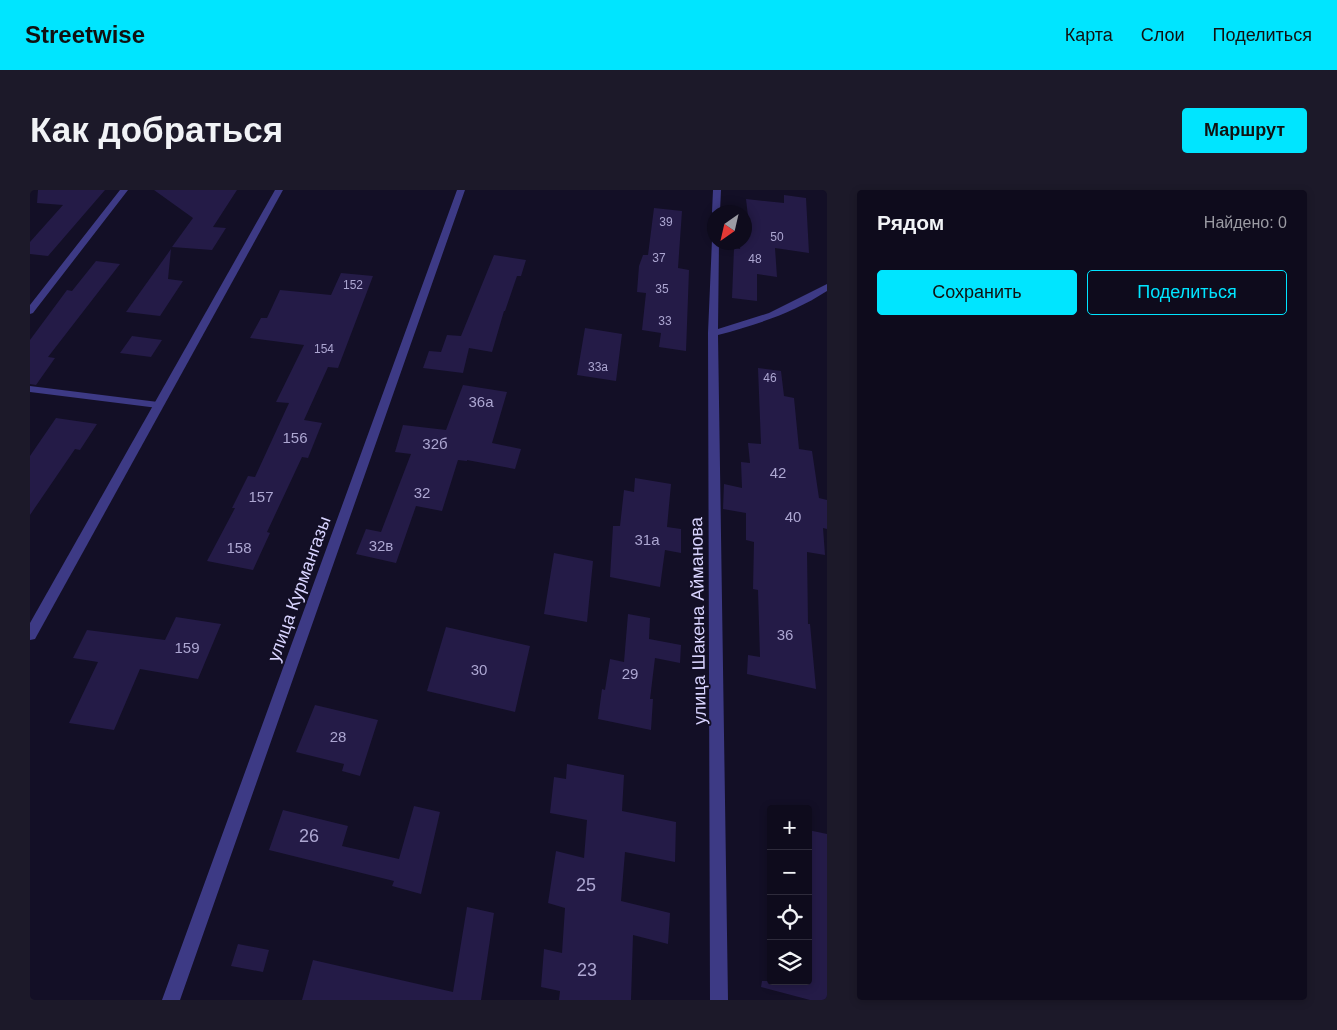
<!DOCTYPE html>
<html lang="ru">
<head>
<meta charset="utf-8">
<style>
	:root { --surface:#0e0b1c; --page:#1c1929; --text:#f1f3f6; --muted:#9b9ba3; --line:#2e2b3b; --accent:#00e5ff }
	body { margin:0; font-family:Arial,sans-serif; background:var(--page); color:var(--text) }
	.controls { position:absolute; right:15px; bottom:15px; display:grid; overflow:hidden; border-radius:5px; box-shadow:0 2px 8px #0003 }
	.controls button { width:45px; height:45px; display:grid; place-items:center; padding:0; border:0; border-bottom:1px solid var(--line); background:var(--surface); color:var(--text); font:25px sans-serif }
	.compass { position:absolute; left:677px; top:15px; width:45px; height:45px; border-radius:50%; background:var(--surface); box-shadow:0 2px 8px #0003; rotate:214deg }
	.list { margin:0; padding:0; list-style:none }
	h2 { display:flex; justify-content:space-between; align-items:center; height:65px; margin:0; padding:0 20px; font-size:21px }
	h2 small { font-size:16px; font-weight:400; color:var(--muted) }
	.actions { display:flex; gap:10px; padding:15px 20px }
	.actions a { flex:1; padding:11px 0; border:1px solid var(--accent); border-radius:5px; text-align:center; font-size:18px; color:var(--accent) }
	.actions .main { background:var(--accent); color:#111 }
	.icon { flex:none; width:28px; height:28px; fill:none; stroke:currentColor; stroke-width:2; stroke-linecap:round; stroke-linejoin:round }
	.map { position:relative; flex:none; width:797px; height:810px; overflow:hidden; border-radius:5px }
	header { display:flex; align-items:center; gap:30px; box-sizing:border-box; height:70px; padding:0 25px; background:var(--accent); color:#111 }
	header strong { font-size:24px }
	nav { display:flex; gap:28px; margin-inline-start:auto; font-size:18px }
	.intro { display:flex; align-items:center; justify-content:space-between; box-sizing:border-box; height:120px; padding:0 30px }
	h1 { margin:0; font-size:35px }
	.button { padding:12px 22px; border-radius:5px; background:var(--accent); color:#111; font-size:18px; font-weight:700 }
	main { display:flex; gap:30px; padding:0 30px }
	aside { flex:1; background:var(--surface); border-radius:5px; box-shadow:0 2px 8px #0003 }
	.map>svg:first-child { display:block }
	.building { fill:#241b47 }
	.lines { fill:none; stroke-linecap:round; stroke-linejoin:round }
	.minor { fill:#3d3a85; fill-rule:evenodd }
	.tertiary { fill:#3d3a85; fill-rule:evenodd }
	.labels { text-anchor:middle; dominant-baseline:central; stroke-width:4; stroke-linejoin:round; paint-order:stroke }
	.far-number-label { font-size:12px; fill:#aca6d1 }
	.number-label { font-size:15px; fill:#aca6d1 }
	.street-label { font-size:18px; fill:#d9d4ff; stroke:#130f26 }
	.near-number-label { font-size:18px; fill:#aca6d1 }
</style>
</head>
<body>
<header>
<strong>Streetwise</strong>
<nav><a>Карта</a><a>Слои</a><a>Поделиться</a></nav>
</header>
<div class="intro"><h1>Как добраться</h1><a class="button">Маршрут</a></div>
<main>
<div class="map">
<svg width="797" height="810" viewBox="0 0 797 810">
	<rect width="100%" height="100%" fill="#130f26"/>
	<path class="building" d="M8,0H75L18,66L0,64V52L33,15L7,13Z
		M124,0H207L183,37L196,38L182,60L142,57L163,28Z
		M754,5L776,8L779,63L745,58L747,87L727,84V111L702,108L704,58L710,59L711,52H714V34L719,35L716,9L754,13Z
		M624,18L652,21L648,78L659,80L656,161L629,157L631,143L612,140L616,103L607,102L609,76L613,65H618Z
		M141,59L138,89L153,91L130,126L96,122Z
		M464,65L496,70L491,86H487L475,121H474L462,162L439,158L433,183L393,178L399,161L411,162L417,145L431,146Z
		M66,71L90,74L18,167L25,168L6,195L0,194V150L37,100L42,101Z
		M311,83L343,86L308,178L298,177L274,230L292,233L278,268L272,267L237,342L240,343L223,380L177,371L205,318H202L218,286L225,287L259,213L246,212L274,155L220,148L231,128H237L250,100L301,105Z
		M555,138L592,144L586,191L547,185Z
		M102,146L132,150L121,167L90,163Z
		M728,178L751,181L754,206L764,208L769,259L782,261L789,308L797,310V339L793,338L795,365L777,362L778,434H780L786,499L717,484L718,465L730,467L728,400L723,399L724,352L716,350V323L693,319L694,294L712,298L711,272L720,273L718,253L731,254Z
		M433,195L477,202L462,253L491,259L485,279L437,270V271L428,270L412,321L386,316L366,373L326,364L336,339L351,342L381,264L365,262L373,235L416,240Z
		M26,228L67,234L50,260L45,259L0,325V266Z
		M605,288L641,294L637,337L651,339V363L635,360L630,397L580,387L583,336H590L594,300L604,302Z
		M524,363L563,371L557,432L514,424Z
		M598,424L620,428L619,449L651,455L650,473L625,468L620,509H623L621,540L568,529L572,499L575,500L580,469L594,472Z
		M146,427L191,434L168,489L110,479L84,540L39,533L68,472L43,468L57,440L135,450Z
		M416,437L500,456L485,522L397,501Z
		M285,515L348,530L330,586L312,581L314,574L266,562Z
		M537,574L594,585L592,621L646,632L645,672L595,662L591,711L640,723L638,754L603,745L601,810H529L530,801L511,797L514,759L532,763L535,718L518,713L526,661L554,668L557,630L520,623L524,587L536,589Z
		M384,616L410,622L391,704L362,696L364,691L239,660L253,620L318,636L312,656L369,669Z
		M778,640L797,644V810H780L731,797L732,791H778Z
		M437,717L464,723L451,810H272L283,770L423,802Z
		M208,754L239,760L233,782L201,776Z"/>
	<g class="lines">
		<path class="minor" d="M90,0H98L3,123L0,124V115Z
			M427,0H435L150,810H132Z
			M683,0H691L690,22L684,24L682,22Z
			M682,50L689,52L688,139L739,123L797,94V101C763,123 726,135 688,145L698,810H680L678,143Z
			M0,196L128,212L133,215L128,218L0,202Z"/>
		<path class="tertiary" d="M245,0H253L5,449L0,450V433Z"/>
	</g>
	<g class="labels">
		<g class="far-number-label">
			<text x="636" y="32">39</text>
			<text x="747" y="47">50</text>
			<text x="629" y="68">37</text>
			<text x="725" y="69">48</text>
			<text x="323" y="95">152</text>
			<text x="632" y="99">35</text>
			<text x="635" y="131">33</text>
			<text x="294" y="159">154</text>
			<text x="568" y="177">33а</text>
			<text x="740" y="188">46</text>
		</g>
		<g class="number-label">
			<text x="451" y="211">36а</text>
			<text x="265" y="247">156</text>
			<text x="405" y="253">32б</text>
			<text x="748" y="282">42</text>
			<text x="392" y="302">32</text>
			<text x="231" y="306">157</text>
			<text x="763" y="326">40</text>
			<text x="617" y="349">31а</text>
			<text x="351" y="355">32в</text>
			<text x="209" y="357">158</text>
			<text x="755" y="444">36</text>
			<text x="157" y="457">159</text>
			<text x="449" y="479">30</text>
			<text x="600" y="483">29</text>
			<text x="308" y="546">28</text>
		</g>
		<g class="street-label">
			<text transform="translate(269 399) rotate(-70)">улица Курмангазы</text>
			<text transform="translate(668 431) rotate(-91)">улица Шакена Айманова</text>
		</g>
		<g class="near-number-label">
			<text x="279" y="646">26</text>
			<text x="556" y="695">25</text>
			<text x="557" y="780">23</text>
		</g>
	</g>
</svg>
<div class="controls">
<button>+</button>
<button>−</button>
<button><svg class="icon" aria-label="locate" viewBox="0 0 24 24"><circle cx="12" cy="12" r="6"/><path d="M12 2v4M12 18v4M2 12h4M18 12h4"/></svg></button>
<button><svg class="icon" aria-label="layers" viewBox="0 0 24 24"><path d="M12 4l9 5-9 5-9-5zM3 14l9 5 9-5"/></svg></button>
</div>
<svg class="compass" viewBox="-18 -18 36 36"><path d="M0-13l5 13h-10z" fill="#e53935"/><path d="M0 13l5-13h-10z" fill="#9b9ba3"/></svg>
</div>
<aside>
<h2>Рядом<small>Найдено: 0</small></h2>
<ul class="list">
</ul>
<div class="actions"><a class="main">Сохранить</a><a>Поделиться</a></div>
</aside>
</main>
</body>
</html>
